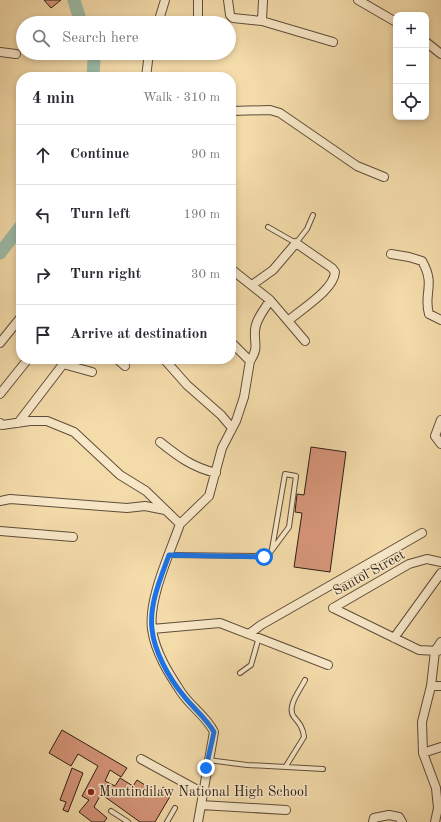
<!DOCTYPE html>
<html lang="en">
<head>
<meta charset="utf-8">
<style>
	:root { --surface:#fff; --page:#f2f2f3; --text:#2b2b33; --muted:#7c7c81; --line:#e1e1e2 }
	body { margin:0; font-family:"Old Standard TT",serif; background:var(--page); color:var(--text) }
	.controls { position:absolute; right:12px; top:12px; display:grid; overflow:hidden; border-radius:8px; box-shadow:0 2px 6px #0003 }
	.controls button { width:36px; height:36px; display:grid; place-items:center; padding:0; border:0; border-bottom:1px solid var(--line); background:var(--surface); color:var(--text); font:20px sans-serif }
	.stop { position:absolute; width:12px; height:12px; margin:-9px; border:3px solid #1a73e8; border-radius:50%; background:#fff }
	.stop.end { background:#1a73e8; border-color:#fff; box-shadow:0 1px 4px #0008 }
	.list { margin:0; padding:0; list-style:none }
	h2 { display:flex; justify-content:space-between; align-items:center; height:52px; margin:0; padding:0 16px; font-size:17px }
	h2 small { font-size:13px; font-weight:400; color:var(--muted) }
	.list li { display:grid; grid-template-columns:26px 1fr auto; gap:12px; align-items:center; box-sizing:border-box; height:60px; padding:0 16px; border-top:1px solid var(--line) }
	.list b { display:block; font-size:15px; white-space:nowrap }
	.list em { font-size:13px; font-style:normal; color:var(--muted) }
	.icon { flex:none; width:22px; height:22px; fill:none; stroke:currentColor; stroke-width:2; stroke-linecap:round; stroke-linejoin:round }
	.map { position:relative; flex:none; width:441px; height:822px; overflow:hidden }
	.search { position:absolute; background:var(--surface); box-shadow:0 2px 6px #0003; left:16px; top:16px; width:220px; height:44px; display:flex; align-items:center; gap:10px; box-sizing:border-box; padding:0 14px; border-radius:22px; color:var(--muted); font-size:15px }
	.panel { position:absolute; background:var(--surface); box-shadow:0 2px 6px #0003; left:16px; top:72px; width:220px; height:292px; border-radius:16px }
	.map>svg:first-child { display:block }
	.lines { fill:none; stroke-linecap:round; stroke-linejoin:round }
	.river { stroke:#9cbba8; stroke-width:13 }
	.building { fill:#d7967a; stroke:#2c1e16 }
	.service-casing { stroke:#5e4d3b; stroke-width:6 }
	.minor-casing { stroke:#5e4d3b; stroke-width:10 }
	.service { stroke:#f8e8c8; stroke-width:4 }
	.minor { stroke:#f8e8c8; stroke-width:8 }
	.route { stroke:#1a73e8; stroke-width:5 }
	.poi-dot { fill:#8f2418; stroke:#f8e8c8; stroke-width:1.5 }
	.labels { text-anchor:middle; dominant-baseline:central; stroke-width:3; stroke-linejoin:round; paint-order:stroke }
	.street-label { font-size:14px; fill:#2c1e16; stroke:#f8e8c8 }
	.poi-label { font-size:14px; fill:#2c1e16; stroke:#f8e8c8; text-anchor:start }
</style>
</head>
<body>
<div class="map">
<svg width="441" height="822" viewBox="0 0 441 822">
	<rect width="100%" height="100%" fill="#f4dbaa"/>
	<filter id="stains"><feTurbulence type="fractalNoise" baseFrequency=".005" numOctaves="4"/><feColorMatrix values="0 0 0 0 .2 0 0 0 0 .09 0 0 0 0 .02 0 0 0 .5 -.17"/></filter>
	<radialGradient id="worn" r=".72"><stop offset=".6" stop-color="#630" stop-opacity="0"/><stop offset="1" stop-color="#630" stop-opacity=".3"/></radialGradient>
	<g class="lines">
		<path class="river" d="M74,0L81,23
			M92,53L94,58L93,77
			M0,253L21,226"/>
	</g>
	<path class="building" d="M44,0H61L51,8Z
		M311,447L346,452L330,572L294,567L302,513L295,512L297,494L304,495Z
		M62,730L127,768L121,777L110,770L105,781L115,786L120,778L133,786L137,780L159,794L163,787L172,793L155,822H140L101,794L94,807L107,818L104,822H92L79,812L89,800L82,796L98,766L78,754L71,766L49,753Z
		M72,768L83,773L68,812L63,810L66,802L60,800Z"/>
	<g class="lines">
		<g class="service-casing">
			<path id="service" d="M268,227L296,243L307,229L313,215
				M169,555L267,556L269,554L289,527L296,476L285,474L272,549
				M240,673L251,665L259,637
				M208,760L247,765L323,769
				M286,766L304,737C303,728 300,724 294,717C286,707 300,690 305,680
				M111,811L128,822
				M167,822L175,808"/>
		</g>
		<g class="minor-casing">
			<path id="minor" d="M228,0L230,15L233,18L262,21
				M263,0L262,21L333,42
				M358,0L396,22
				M158,23L165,0
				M198,23V0
				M426,42L441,54
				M0,52L16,54
				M146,77L149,53
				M231,111L270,110L280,113L357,166L384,177
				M391,254L409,257L422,261C436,285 423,294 429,314L441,320
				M231,269L270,300L288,321C300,310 334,290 335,272L332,268L296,243L273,270L252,285
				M288,321L305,341
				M0,343L21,317
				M117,359L125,366
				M164,359L187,385L221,415L232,428
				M250,361C259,348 254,344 255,331C255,320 265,309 270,300
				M63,364L92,372
				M0,394L28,359
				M441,420L435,436L441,444
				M0,423L2,425L30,421H47L74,432L120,475L146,491L180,524C170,553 148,599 152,629C155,652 169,674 181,692C190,706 207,717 214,732L198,822
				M18,423L67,359
				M160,442C179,457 192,467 216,473
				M0,501L10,499L127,508L145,506L165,510
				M180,524L209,496L222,448L236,421L244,397L250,361L231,342
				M0,531L73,537
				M333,608L409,564L427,559L441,562
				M333,608L419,650L438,651
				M152,629L220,623L328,665
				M249,634L261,625L422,533
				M394,638L441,573
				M431,686H441
				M423,753L441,747
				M141,759L203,793
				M201,805L286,810
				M373,822L374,818L389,815L399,817L402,822
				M435,822L438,808L436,788L423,753L422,722L431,686L435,651L441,642"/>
		</g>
		<use href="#service" class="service"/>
		<use href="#minor" class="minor"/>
	</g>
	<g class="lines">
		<path class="route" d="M206,768L214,732C207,719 192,707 183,695C169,678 154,651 152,629C149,604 161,577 169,555L264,557"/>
	</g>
	<circle class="poi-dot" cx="91" cy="792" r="4"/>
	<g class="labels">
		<g class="street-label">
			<text transform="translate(369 573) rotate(-29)">Santol Street</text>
		</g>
		<g class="poi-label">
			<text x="99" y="792">Muntindilaw National High School</text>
		</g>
	</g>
	<rect width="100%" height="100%" filter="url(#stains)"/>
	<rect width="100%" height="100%" fill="url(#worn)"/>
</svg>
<div class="controls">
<button>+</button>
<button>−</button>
<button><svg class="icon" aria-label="locate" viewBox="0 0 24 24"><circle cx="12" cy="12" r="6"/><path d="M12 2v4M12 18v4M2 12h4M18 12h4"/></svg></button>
</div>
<div class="stop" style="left:264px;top:557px"></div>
<div class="stop end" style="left:206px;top:768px"></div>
<div class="search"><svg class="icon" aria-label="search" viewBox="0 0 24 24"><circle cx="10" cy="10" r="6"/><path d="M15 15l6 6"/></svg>Search here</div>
<section class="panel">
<h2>4 min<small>Walk · 310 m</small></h2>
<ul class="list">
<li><svg class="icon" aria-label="ahead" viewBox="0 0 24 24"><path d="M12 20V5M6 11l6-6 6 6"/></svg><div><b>Continue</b></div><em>90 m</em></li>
<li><svg class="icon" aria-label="left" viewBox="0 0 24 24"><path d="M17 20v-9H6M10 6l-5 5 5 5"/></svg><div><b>Turn left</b></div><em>190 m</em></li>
<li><svg class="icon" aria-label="right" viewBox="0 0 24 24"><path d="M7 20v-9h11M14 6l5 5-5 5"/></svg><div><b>Turn right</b></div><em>30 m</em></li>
<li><svg class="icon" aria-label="arrive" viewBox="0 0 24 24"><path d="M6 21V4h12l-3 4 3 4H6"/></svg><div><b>Arrive at destination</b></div></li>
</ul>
</section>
</div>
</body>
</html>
